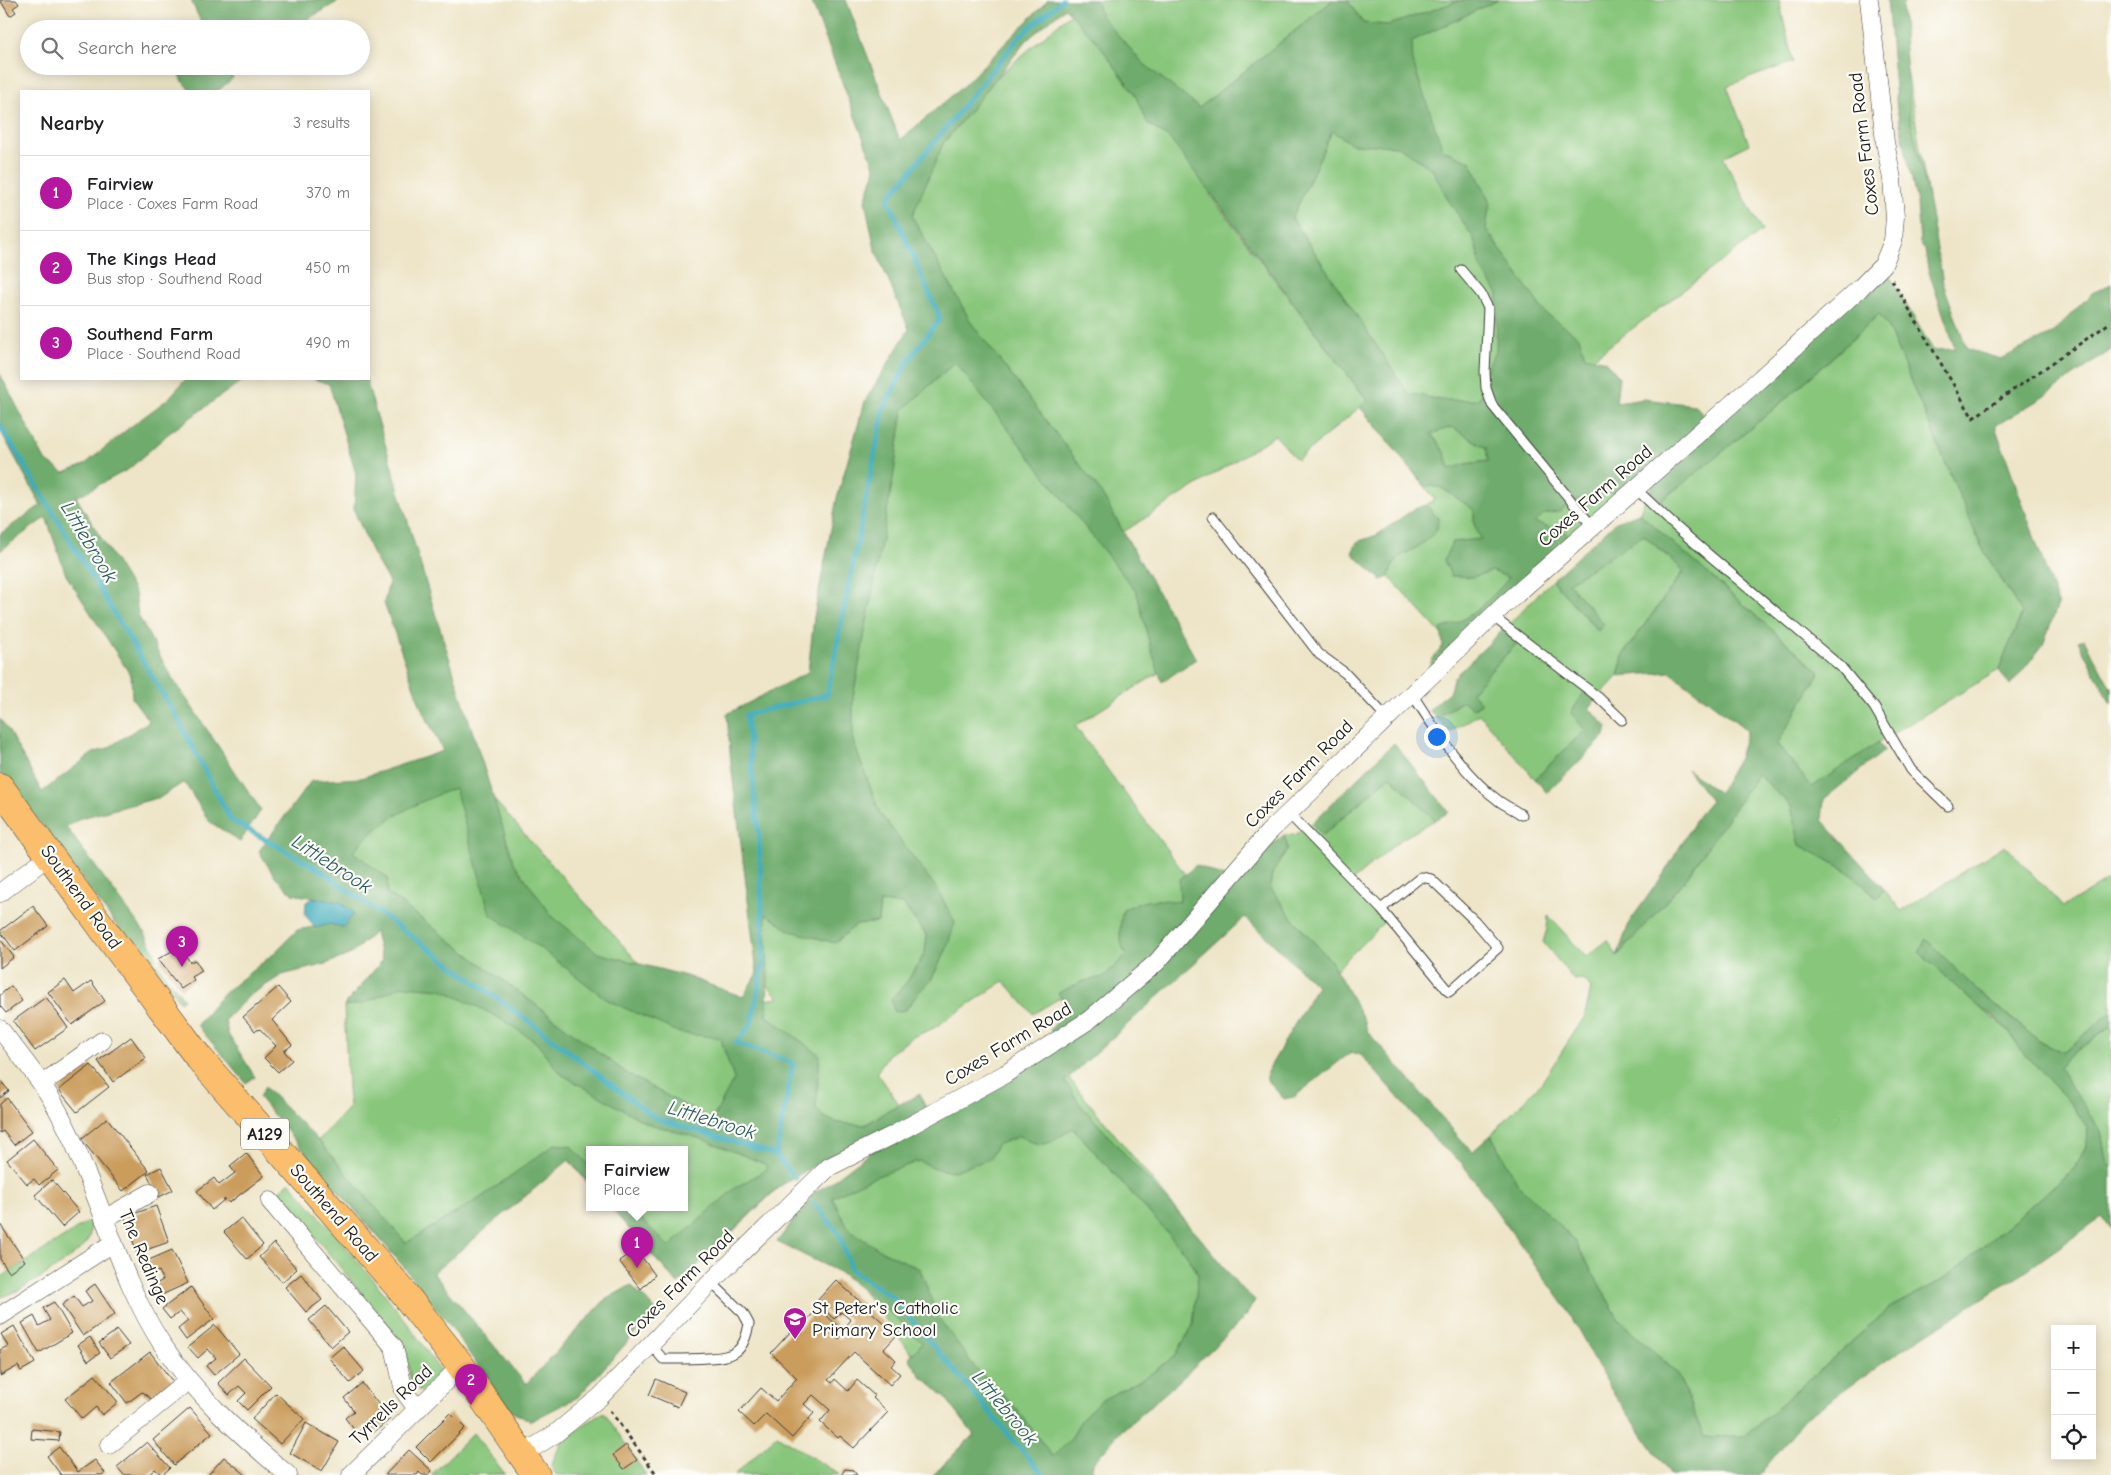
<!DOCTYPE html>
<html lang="en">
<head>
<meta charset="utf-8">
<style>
	:root { --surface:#fff; --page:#f2f2f2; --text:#202124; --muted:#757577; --line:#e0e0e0; --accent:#b5179e }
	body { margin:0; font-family:"Comic Neue",sans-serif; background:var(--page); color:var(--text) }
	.controls { position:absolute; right:15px; bottom:15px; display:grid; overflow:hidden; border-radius:0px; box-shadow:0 2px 12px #0003 }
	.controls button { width:45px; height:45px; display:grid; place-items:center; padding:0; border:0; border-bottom:1px solid var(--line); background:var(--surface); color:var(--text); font:25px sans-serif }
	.you { position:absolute; left:1436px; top:736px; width:18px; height:18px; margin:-12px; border:4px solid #fff; border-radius:50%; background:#1a73e8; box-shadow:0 0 0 8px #1a73e833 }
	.badge { display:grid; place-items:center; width:32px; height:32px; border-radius:50%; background:var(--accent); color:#fff; font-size:16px; font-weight:700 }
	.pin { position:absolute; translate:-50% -41px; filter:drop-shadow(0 1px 2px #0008) }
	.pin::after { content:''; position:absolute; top:26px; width:18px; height:15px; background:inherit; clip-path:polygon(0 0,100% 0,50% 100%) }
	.popup { position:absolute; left:586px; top:1146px; width:102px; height:65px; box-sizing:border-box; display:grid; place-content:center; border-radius:0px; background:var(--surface); filter:drop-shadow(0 1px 4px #0005); font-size:16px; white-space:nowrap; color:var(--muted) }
	.popup b { font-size:19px; color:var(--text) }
	.popup::after { content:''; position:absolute; left:50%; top:100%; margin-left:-10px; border:10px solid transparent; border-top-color:var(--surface) }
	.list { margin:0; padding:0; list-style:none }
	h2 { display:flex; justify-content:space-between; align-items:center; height:65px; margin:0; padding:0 20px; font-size:21px }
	h2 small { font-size:16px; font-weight:400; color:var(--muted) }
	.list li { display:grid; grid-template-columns:32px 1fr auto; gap:15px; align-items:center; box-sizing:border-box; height:75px; padding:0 20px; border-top:1px solid var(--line) }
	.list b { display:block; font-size:19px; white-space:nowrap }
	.list p { margin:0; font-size:16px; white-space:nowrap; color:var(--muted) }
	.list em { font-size:16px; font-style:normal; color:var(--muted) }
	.icon { flex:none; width:28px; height:28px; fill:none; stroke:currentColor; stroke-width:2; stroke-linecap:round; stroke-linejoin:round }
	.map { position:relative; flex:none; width:2111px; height:1475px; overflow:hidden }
	.search { position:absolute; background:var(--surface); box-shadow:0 2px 12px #0003; left:20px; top:20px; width:350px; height:55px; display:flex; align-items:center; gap:12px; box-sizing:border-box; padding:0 18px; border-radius:28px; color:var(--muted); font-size:19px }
	.panel { position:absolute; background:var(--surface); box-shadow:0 2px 12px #0003; left:20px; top:90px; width:350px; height:290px; border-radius:0px }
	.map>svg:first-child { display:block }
	.green { fill:#88c67c; stroke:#52714c; fill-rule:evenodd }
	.forest { fill:#6eab6c; stroke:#456444; fill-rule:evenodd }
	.water { fill:#3eacbc; stroke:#2d646c }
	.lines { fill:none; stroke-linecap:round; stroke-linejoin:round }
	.stream { stroke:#3eacbc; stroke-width:5 }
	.building { fill:#cb9d5d }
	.lane-casing { stroke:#3c3a36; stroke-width:11 }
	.street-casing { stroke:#3c3a36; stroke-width:19 }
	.primary-casing { stroke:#3c3a36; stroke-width:29 }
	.path { stroke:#3c3a36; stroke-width:3; stroke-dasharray:4 4; stroke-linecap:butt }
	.lane { stroke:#fff; stroke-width:9 }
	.street { stroke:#fff; stroke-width:18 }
	.primary { stroke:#fabe6d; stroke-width:28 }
	.labels { text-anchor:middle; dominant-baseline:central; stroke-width:4.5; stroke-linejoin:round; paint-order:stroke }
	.shield { fill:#fdfcf7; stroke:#605f5e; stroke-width:1 }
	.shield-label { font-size:18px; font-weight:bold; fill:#1c1c1c }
	.street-label { font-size:19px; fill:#1c1c1c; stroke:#fdfcf7 }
	.poi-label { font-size:19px; fill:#1c1c1c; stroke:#fdfcf7; text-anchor:start }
	.water-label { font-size:20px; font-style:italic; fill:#2b5d64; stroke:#fdfcf7 }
</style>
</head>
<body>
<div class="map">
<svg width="2111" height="1475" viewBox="0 0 2111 1475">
	<rect width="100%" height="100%" fill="#fdfcf7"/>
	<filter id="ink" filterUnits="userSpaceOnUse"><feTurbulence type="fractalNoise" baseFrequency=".02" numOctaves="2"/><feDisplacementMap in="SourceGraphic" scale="10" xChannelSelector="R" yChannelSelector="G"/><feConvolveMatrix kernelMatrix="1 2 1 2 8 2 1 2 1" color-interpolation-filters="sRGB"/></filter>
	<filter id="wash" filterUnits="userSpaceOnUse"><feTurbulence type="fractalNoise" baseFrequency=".0096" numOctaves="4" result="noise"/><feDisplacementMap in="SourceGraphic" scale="20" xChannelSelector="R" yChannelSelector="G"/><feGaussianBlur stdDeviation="1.12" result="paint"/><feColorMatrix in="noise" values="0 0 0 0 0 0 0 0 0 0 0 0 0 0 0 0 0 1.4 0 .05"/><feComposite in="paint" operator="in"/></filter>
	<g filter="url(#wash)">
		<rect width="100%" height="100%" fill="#eee5c8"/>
		<path class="green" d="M1086,0H1333L1199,108L1184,135L1211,196L1367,400L1394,373L1292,218L1332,131L1363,23L1347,0H1779L1793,62L1727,86L1749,144L1723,157L1762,231L1576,371L1654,472L1452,646L1364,549L1435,499L1360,407L1297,460L1275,435L1114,538L1174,663L1075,726L1199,893L1103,989L1063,996L1033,1014L1004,981L934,1028L913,1037L888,1055L877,1072L899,1104L806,1161L678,1284L610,1207H684V1149H590L589,1184L561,1151L410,1274L306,1154L349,1107L344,1006L382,961L370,906L302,860L459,760L681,1011L779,998L757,973L734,717L816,684L841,532L936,306L898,237L906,156ZM828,773L947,948L931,980L918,993L906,1010L891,999L907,982L925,953L927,936L903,904L880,902L878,922L856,925Z
			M1904,51L1928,197L1910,118Z
			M1879,314L1887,325L1981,546L2022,613L1999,670L1879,742L1812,788L1777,744L1820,672L1639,513L1646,498L1654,505C1732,446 1808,382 1879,314Z
			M1643,535L1684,570L1624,653L1618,676L1598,697L1586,688V730L1535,779L1479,714L1450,732L1436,718L1463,701L1481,704L1471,692L1521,639L1506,627L1552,580L1598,631L1604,624L1567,583Z
			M1758,774L1791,806L1800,845L1846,870L1878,898L1884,889L1901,911L2005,845L2063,907L2111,878V1012L2064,1052L2039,1041L1978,991L1926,939L1919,952L1976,1005L2009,1031L2023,1053L2067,1099L2088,1127L2087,1146L2076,1167L1946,1278L1891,1307L1745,1436L1704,1437L1677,1373L1619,1320L1575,1241L1518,1184L1491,1135L1542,1082L1585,1016L1591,988L1583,979L1574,980L1543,942L1547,929L1548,915L1586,957L1608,940L1617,956L1682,884Z
			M1390,776L1435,820L1400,840L1353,880L1388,918L1336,970L1331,961L1291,917L1270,887L1272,873L1288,849L1284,835H1295L1312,823L1323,835Z
			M2111,1027V1169L2106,1161L2101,1131L2058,1068L2073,1053Z
			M1064,1072L1245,1294L1078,1463L933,1475L974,1434L804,1215L815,1192Z
			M290,1182C342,1243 397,1303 440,1371L431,1386L421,1392L411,1383L405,1346L278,1192Z
			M89,1221C91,1230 91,1235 86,1243C79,1255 14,1297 0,1297V1278Z
			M604,1412L646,1475H556L551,1466L563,1438Z
			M473,1433L505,1474L431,1475Z
			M777,1435L840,1475H734Z"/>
		<path class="forest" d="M191,0H341L290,29H204Z
			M811,0H846L900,140L962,87L1048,0H1096L1101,16L1143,63L1199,108L1333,0H1347L1363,23L1389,25L1461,0H1498L1412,41L1413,63L1443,150L1470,161L1490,202L1486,229L1545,313L1579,337L1585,356L1606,361L1619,377L1616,403L1644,399L1695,405L1710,422L1883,265L1933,350L1955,349L1928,269L1925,250L1920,243L1917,203L1897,110L1887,0H1909L1902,5L1910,118L1928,197L1943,283L1967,349L2001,359L2051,334L2092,293L2111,284V350L2048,394L1995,426L2058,604L2043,645L2010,686L1999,670L2022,613L1981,546L1887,325L1879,314C1807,382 1732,446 1654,506L1646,498L1662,465L1619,494L1604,491L1572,502L1559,512L1544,514L1535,523L1565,532L1572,544L1428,670L1432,660L1443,646L1441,629C1473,618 1487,603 1509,578L1492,571L1473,577L1451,576L1444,560L1452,542L1481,539L1474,524V510L1442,488L1424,485L1360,407L1367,400L1169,138L1148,124L1134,93L1100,46L1065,8L1027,40L943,144L912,216L972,324L1100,491L1196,659L1162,682L1150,646L1137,593L955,362L903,410L893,479L853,698V741L880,813L937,889L955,922L947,948L931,980L918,993L905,1010L894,1012L891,999L907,982L925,953L927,936L903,904L880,902L878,922L856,925L835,943L791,931L766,914L768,976L767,1016L820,1055L816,1108L823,1117L839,1123L866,1125L888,1110L920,1094L927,1110L827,1158L777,1188L678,1284L610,1207H630L669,1247L735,1188L767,1169L765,1164L702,1139L646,1123L561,1074L535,1041L494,1015L441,989L402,986L363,1004L344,1006L382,961L375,932L351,954L326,964L282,975L250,995L225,1020L228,1034L255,1077L246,1083L197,1025L224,993L272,955L297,930L330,924L343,926L340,902L292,894L273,874L259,851L311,781L361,778L443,751L421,707L384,603L389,582L373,555L354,510L356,474L329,384L313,379H366L431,600L514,863L552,916L598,953L686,976L743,997L757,973L731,764L727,714L808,672L814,617L837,498L865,401L909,329L875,249L865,201L875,169ZM1332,131L1352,144L1398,146L1432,169L1449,201L1474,239L1481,268L1498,294L1496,350L1485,372L1486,388L1477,400H1441L1408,393L1292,218ZM1452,427L1486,448L1488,461L1465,464L1450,469C1447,455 1440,444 1431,434ZM455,788L490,914L543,950L607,1000L680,1033L720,1038L734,1079L712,1120L629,1075L387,893L388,878L353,852C379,820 418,802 455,788Z
			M188,66H225L233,78L218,91H190L178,74Z
			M0,374L45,460L64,473L84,465L125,431L168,399L186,379H244L168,434L129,469L76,497L135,593L138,615L169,673L261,810L240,842L209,821L184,782L161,797L81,818L66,827L145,933L155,953V961L184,999L180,1002L151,965L145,964L41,824L0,773V719L7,728L42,792L93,753L108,748L149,721L132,698L131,676L66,575L46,517L0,551V534L41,505L0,430Z
			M1426,505L1438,518L1437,530C1432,535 1427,540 1422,544C1405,556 1395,553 1389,577L1381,580L1352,553L1357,542L1377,535L1414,509Z
			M1639,513L1820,672L1777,744L1812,787L1879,742L1884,751L1824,799L1822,820L1884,889L1878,898L1846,870L1800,845L1791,806L1758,774L1682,884L1617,956L1630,921L1663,875L1699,815L1711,801L1687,769L1719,793L1739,758L1747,730L1670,672L1618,676L1624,653L1684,571L1644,535L1568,583L1604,624L1598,631L1552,580L1616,522Z
			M1506,627L1521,639L1471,692L1481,703L1473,709L1463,701L1436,718L1429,710L1450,691L1453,678Z
			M2084,639L2111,688V704L2078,641Z
			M1586,688L1598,697L1589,708L1607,727L1605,736L1547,793L1535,779L1585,730L1571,713Z
			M1394,743L1449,812L1435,820L1390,776L1323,835L1312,823Z
			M1284,835L1288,849L1272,873L1270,887L1291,917L1331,961L1364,1020L1368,1032L1472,1152L1491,1135L1518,1184L1575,1241L1619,1320L1677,1373L1704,1437L1745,1436L1891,1307L1946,1278L2076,1167L2087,1146L2088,1127L2067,1099L2023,1053L2009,1031L1994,1017L1976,1005L1919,952L1926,939L1978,991L2039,1041L2064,1052L2111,1012V1027L2073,1053L2059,1068L2101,1131L2106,1161L2111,1169V1228L2102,1217L2024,1272L1897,1353L1807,1417L1759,1475H1671L1610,1388L1567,1309L1461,1162L1440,1145L1361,1055L1351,1052L1294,1097L1284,1099L1267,1080V1072L1317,986L1245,917L1065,1081L1080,1104L1203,1241L1239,1286L1255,1300L1246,1316L1177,1383L1121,1431L1093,1463L1091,1475H933L974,1435L945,1397L921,1376L909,1358L922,1343L898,1319L843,1274L777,1242L815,1192L826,1186L893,1135L1057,1040L1050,1030L1069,1008L1058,993L1084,981L1103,977L1126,956C1118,937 1119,929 1123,910C1143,899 1157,898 1180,902L1179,880L1196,865L1229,879ZM1073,1128L1187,1255L1198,1274L1193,1325L1175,1356L1146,1377L1100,1401L1081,1419L1071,1439L1053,1457L1016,1408L976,1369L938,1317L920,1269L880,1250L849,1230L832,1197L872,1178L919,1161L940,1170L954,1171L990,1159L997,1145L1019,1136C1047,1151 1049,1143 1073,1128Z
			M265,1087L318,1140L406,1243L480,1198L555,1144L571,1146L589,1165V1184L569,1160L433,1273L526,1384L605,1300L631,1285L656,1310L578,1397L531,1421L510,1411L461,1342C452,1325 436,1310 424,1293C373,1225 312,1164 259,1097Z"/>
		<path class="water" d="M315,898L340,902L354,914L343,927L330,924L316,928L305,915L306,902Z"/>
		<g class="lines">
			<path class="stream" d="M0,425L175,714L231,820L320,870L530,1022L655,1118L776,1155L795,1178
				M776,1155L793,1063L736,1043L751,1025L764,961L759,836L746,715L827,695L884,408L907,363L940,318L888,199L1021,35L1062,0
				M814,1203L840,1235L851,1270L893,1298L1043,1475"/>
		</g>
		<g id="blocks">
			<path class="building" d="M0,0H16L19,4L13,8L16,12L10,16Z
				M33,906L48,926L15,951L0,931Z
				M0,939L14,957L0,968Z
				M179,947L190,962L195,960L202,971L192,977L194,980L181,989L158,959Z
				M65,980L74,993L91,981L105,1001L72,1025L48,992Z
				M11,986L22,1001L6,1013L0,1006V995Z
				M278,987L291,1002L272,1020L292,1045L284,1051L292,1060L278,1072L264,1058L276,1046L260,1029L255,1031L243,1017Z
				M46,997L68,1028L35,1051L13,1021Z
				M131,1037L146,1058L113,1082L98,1061Z
				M91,1065L109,1087L77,1112L59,1090Z
				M0,1080L9,1091L0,1098Z
				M7,1098L32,1131L14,1145L3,1131L0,1133V1104Z
				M107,1118L149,1171L123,1191L81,1139Z
				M33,1139L58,1170L39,1185L34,1179L27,1184L7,1160Z
				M246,1153L264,1176L229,1203L225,1199L212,1210L197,1191L214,1178L219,1185L235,1173L230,1166Z
				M161,1167L173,1190L159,1197L147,1174Z
				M52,1180L79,1212L62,1227L35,1195Z
				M156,1206L169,1242L137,1253L125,1217Z
				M241,1218L263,1245L247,1259L224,1232Z
				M0,1224L25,1261L9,1272L0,1259Z
				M274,1243L297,1269L282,1282L259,1257Z
				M636,1249L655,1275L641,1289L619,1261Z
				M172,1250L188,1283L157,1297L152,1286L163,1280L159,1271L147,1276L142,1263Z
				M301,1274L322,1300L306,1312L285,1287Z
				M836,1280L897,1335L884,1349L896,1360L891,1366L900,1374L890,1385L854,1352L828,1380L832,1383L835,1379L848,1391L857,1380L875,1396L873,1398L888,1412L854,1448L840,1436L838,1438L820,1422L830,1410L813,1395L804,1404L814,1413L792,1438L766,1414L754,1426L739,1412L761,1388L776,1401L797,1378L771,1353L795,1327L798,1330L818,1308L838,1326L832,1333L839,1339L847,1331L844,1328L851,1320L841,1312L834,1319L816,1302Z
				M95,1284L115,1314L83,1336L62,1305L74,1296L82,1307L92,1301L85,1291Z
				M191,1287L214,1319L186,1340L178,1329L188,1321L180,1312L170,1319L162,1309Z
				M54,1302L72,1333L39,1353L22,1323L34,1316L39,1326L50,1320L43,1308Z
				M326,1306L348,1332L331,1347L309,1320Z
				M215,1325L239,1354L214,1375L206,1366L216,1358L208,1349L198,1358L188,1347Z
				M14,1326L35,1363L21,1371L18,1366L0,1376V1350L8,1346L1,1334Z
				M117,1330L129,1345L110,1358L99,1343Z
				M90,1337L100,1353L88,1361L78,1345Z
				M343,1346L364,1371L350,1383L329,1358Z
				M150,1352L173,1382L151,1399L142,1392L127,1403L111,1382Z
				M244,1358L271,1386L247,1410L238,1401L246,1393L239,1386L229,1395L218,1383Z
				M95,1375L118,1402L102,1415L96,1407L82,1419L65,1399Z
				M656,1379L685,1392L678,1407L649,1395Z
				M362,1383L390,1419L373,1433L366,1425L357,1433L345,1418L354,1411L344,1398Z
				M276,1393L304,1419L280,1444L252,1419Z
				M190,1408L212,1433L174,1465L153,1440Z
				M450,1413L465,1428L431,1462L416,1447Z
				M306,1423L339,1442L322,1471L290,1453Z
				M32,1429L60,1432L59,1441L31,1439Z
				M147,1442L170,1468L162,1475L155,1469L148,1475H124L117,1467Z
				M626,1445L637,1460L624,1469L613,1455Z
				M59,1447L78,1472L95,1460L105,1473L102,1475H61L47,1456Z
				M409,1450L432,1471L428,1475H422L419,1472L417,1475H385Z
				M224,1457L246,1475H208Z
				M845,1469L853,1470L857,1475H841Z"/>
		</g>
	</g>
	<g filter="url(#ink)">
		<use href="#blocks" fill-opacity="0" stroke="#3c3a36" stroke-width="1"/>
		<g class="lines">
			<g class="lane-casing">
				<path id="lane" d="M1461,270L1481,294L1488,308L1485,372L1486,388L1492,405L1592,526
					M1635,488L1675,526L1841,667L1874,707L1911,770L1948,806
					M1213,517L1319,654L1345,673L1387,718
					M1492,616L1598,697L1622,720
					M1412,694C1435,729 1464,776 1499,801C1506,806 1515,810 1522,815
					M1288,813L1381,909L1421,877L1431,879L1475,921L1498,948L1449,992L1381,909
					M650,1344L663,1359H669C682,1359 695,1359 708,1358C736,1357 744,1351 749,1324L743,1313L711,1282"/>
			</g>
			<g class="street-casing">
				<path id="street" d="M0,893L50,855
					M0,1029C14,1047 28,1065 41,1083C60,1110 75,1144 87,1175C111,1232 128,1292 162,1344C196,1395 241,1436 288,1475
					M42,1084L102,1041
					M270,1201L394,1347L404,1391L417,1409
					M104,1219L150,1193
					M0,1316L113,1243
					M109,1445L189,1380
					M523,1454L555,1434L600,1397L711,1282L829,1167L893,1135L1005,1074L1089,1020L1157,962L1268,833L1503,606L1752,386L1860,288L1883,265L1893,241L1895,217L1892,179L1885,142L1869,0
					M351,1475L461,1366"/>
			</g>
			<g class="primary-casing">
				<path id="primary" d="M0,787L109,937L199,1058L398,1286L461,1366L536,1475"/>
			</g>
			<path class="path" d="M1892,280L1973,418L2111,322
				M610,1411L657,1475"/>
			<use href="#lane" class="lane"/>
			<use href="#street" class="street"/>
			<use href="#primary" class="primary"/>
		</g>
	</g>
	<defs>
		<g id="school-pin" transform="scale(1.25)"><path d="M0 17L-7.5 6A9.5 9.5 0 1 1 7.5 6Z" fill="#b5179e" stroke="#fdfcf7"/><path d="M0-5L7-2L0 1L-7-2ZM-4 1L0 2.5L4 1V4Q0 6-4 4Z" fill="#fff"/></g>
	</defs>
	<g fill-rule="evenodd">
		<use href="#school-pin" x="795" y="1319"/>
	</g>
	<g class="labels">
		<rect class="shield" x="241" y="1118.5" width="48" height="31" rx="4"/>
		<g class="shield-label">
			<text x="265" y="1134">A129</text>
		</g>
		<g class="street-label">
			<text transform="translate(1864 144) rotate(-97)">Coxes Farm Road</text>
			<text transform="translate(1595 496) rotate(-41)">Coxes Farm Road</text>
			<text transform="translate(1299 774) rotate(-45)">Coxes Farm Road</text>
			<text transform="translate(81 897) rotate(54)">Southend Road</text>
			<text transform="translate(1008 1044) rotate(-31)">Coxes Farm Road</text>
			<text transform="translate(334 1213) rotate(49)">Southend Road</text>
			<text transform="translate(144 1257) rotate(67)">The Redinge</text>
			<text transform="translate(680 1284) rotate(-45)">Coxes Farm Road</text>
			<text transform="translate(391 1405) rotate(-44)">Tyrrells Road</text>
		</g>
		<g class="poi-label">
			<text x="812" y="1308">St Peter's Catholic<tspan x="812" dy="22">Primary School</tspan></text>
		</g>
		<g class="water-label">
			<text transform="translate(89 542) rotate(59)">Littlebrook</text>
			<text transform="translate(332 864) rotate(33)">Littlebrook</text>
			<text transform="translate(712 1120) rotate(17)">Littlebrook</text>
			<text transform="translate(1005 1408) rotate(50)">Littlebrook</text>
		</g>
	</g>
</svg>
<div class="controls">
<button>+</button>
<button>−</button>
<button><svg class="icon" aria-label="locate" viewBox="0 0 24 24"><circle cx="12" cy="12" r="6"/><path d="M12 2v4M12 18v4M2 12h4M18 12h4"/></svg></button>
</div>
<div class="you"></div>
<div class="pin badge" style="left:637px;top:1268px">1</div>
<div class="popup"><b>Fairview</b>Place</div>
<div class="pin badge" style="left:471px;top:1405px">2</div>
<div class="pin badge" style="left:182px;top:967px">3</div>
<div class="search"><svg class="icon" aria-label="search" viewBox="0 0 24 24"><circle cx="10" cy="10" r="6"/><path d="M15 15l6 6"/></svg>Search here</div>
<section class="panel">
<h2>Nearby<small>3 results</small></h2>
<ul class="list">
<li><span class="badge">1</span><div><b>Fairview</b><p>Place · Coxes Farm Road</p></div><em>370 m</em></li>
<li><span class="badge">2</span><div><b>The Kings Head</b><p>Bus stop · Southend Road</p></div><em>450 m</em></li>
<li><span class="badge">3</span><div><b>Southend Farm</b><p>Place · Southend Road</p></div><em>490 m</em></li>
</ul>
</section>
</div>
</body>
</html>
